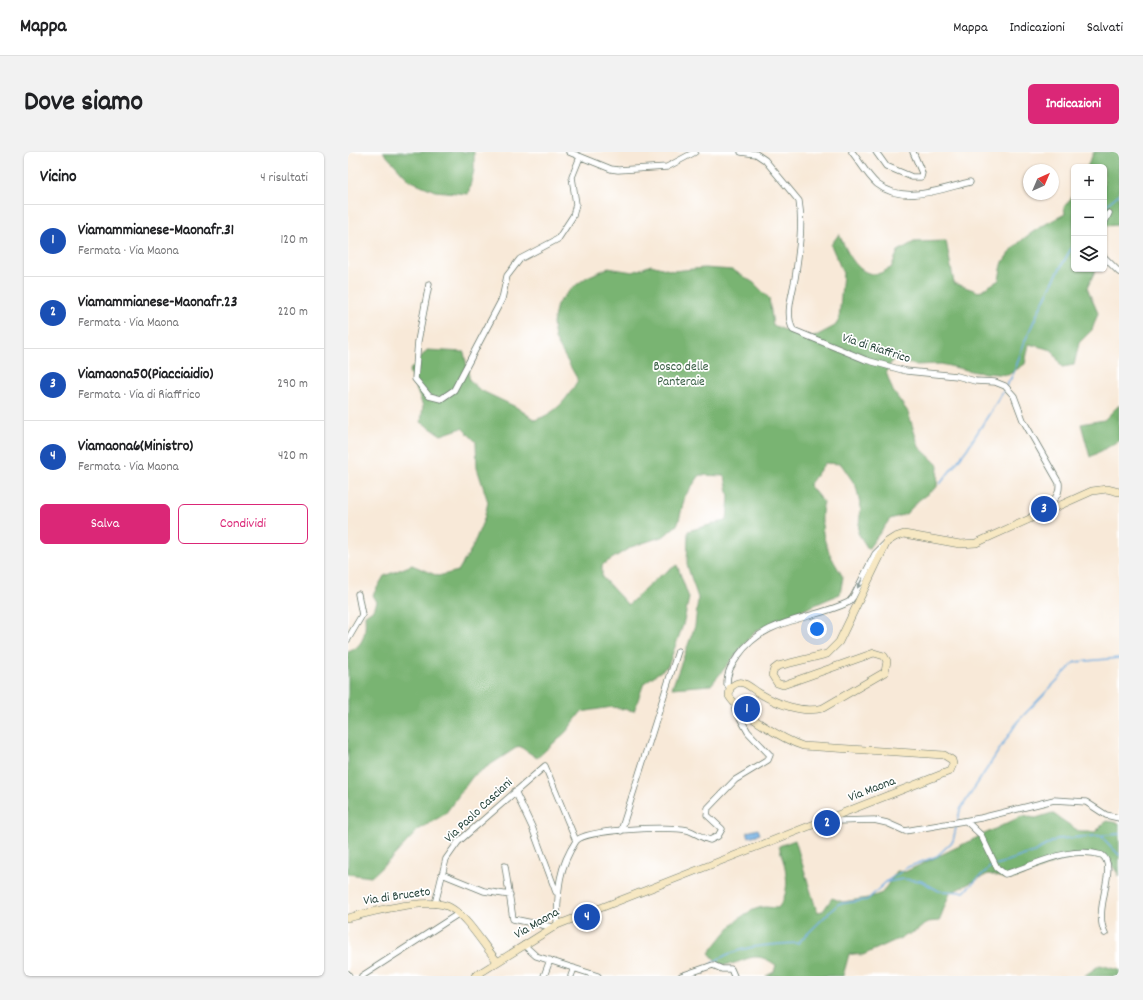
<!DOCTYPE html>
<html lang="it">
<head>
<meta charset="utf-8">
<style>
	:root { --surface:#fff; --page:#f2f2f2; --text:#202124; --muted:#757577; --line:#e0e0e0; --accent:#db2777 }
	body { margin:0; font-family:Dekko,sans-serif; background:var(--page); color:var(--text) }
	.controls { position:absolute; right:12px; top:12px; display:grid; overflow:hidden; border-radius:6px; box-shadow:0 1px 3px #0004 }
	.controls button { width:36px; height:36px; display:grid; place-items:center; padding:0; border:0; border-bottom:1px solid var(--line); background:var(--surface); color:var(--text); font:20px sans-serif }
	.compass { position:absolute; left:675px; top:12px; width:36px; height:36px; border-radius:50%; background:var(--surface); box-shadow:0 1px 3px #0004; rotate:44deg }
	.you { position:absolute; left:469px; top:477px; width:14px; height:14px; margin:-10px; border:3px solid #fff; border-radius:50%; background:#1a73e8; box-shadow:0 0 0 6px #1a73e833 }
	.badge { display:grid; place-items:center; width:26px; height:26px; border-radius:50%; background:var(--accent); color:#fff; font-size:13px; font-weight:700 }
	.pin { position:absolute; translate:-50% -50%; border:2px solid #fff; box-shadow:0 1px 4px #0006 }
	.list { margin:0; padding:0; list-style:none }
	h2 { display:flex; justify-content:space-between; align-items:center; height:52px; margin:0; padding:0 16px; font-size:17px }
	h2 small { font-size:13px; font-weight:400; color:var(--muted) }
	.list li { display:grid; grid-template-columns:26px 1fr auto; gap:12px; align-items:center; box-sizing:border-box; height:72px; padding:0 16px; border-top:1px solid var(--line) }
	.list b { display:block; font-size:15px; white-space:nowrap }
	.list p { margin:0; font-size:13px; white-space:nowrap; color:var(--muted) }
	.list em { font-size:13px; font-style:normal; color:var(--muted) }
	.actions { display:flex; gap:8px; padding:12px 16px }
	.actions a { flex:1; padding:9px 0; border:1px solid var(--accent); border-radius:6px; text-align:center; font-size:14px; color:var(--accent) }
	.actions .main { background:var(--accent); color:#fff }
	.icon { flex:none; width:22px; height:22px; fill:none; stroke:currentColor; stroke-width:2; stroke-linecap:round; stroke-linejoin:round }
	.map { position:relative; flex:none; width:771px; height:824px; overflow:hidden; border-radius:6px }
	header { display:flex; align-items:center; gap:24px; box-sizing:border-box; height:56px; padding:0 20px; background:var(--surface); border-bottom:1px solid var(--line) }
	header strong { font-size:19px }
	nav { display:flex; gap:22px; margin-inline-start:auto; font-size:14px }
	.intro { display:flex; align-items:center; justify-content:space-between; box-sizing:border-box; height:96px; padding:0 24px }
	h1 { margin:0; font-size:28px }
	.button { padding:10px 18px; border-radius:6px; background:var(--accent); color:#fff; font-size:14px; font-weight:700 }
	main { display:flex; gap:24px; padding:0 24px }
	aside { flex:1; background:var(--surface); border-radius:6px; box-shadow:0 1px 3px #0004 }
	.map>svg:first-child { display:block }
	.forest { fill:#79b472; stroke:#4c7853 }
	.water { fill:#6eace0; stroke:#46748a }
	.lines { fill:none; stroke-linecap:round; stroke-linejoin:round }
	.stream { stroke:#6eace0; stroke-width:1.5 }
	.minor-casing { stroke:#6b796d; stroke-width:7 }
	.secondary-casing { stroke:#6b796d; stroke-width:8 }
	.minor { stroke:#fff; stroke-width:5.5 }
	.secondary { stroke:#f7e8c3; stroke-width:7 }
	.oneway { fill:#8f9e9a }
	.labels { text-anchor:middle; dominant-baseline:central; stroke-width:3.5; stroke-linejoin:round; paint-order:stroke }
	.street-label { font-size:13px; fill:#1f3d34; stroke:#fff }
	.park-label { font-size:13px; fill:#3d6248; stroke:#fff }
</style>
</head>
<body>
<header>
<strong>Mappa</strong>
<nav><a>Mappa</a><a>Indicazioni</a><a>Salvati</a></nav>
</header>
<div class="intro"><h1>Dove siamo</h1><a class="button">Indicazioni</a></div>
<main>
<aside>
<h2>Vicino<small>4 risultati</small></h2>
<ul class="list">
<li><span class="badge" style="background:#1a4fb4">1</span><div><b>Viamammianese-Maonafr.31</b><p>Fermata · Via Maona</p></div><em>120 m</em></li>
<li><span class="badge" style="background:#1a4fb4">2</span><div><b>Viamammianese-Maonafr.23</b><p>Fermata · Via Maona</p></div><em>220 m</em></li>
<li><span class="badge" style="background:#1a4fb4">3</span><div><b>Viamaona50(Piacciaidio)</b><p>Fermata · Via di Riaffrico</p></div><em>290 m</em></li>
<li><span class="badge" style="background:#1a4fb4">4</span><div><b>Viamaona6(Ministro)</b><p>Fermata · Via Maona</p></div><em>420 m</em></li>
</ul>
<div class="actions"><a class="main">Salva</a><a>Condividi</a></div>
</aside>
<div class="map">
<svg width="771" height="824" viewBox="0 0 771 824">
	<rect width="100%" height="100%" fill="#fff"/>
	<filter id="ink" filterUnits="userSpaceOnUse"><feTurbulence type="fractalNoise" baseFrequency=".025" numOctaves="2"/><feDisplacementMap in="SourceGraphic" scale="8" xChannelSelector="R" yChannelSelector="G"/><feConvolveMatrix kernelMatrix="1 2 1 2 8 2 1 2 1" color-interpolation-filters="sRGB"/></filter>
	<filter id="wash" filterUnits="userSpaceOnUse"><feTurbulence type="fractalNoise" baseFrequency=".012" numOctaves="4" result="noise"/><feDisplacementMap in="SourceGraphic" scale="16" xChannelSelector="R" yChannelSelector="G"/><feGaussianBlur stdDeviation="0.9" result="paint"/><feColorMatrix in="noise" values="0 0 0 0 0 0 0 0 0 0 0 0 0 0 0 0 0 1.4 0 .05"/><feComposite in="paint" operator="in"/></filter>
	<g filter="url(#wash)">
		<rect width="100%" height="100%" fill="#f8e9d8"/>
		<path class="forest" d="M35,0H126V18L120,42L87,39L61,28Z
			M746,0H771V73L756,74V15H739Z
			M726,42V117H748L739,136L750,161L744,178L731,191L726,213L714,215L704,198L681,192L677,212L660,223L627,220L593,212L567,213L545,207L538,220L545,239L560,260L571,295L590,313L589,335L571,348L558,362L542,367L520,397L510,381L513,355L508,334L493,312L477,311L461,333L475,350C471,384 478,397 495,425L492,442L407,479L363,533L324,536L347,474L350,446L339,413L340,379L379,368L381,345L377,324L352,323L337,344L330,372L316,384L283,395L254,413V425L280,453L309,426L329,413L341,446L335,473L320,514L296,531L286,559L264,555L233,560L218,580L189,606L171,594L125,624L97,662L70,678L43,707L23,725L0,722V500C17,494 18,479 17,463L26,457L29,450L25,443L36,424L64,413L90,424L110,419L124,396L136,367L140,350L129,316L128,290L114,276L93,283L73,270L75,254L61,219L79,198L116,200L122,229L132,238L168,255L187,268C209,261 219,247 230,228L207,187L205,171L209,152L223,137L239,125L260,116L285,120L303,113L325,119L356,116L385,118L406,131L421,146L425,173L460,188L487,174L491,168L495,121L483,93L491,82C498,97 508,123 528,122C532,122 538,118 543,116L550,99L566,90L598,89L606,131L631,140L651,128C652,123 653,115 655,110C668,87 695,73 717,62L716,55Z
			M771,253V289L742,305L733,272L756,268Z
			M704,661L732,680H747L758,669L771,671V724C750,681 696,719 664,727C657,728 647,723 640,722L602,741L591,769L579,770L570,778L515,803L501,802L495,824H418L426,820L428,813C402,795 399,813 372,813L361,801C375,784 389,762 411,756C417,754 424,756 430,756C445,737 437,715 431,694L447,688L469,760L475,759L484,746L495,750L520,746L534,741L549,719L557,720L674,664L688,666Z
			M752,813L771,818V824H736Z"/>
		<path class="water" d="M410,677L412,682L401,685L399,680Z"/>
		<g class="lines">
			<path class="stream" d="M756,55L771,42
				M658,234C669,220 670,205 677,189C692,155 707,123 726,92
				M592,332L619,297L657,237
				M610,668L612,658L670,569L727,510L771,506
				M753,684L771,703
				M539,729L560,715L589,704L605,689L609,671
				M363,812C388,793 420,793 450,791L490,752L519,748L538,730L555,727L573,729L591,739L616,740L642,715L686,700L709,687L771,682
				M346,824L350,821"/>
		</g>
	</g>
	<g filter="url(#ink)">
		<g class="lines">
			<g class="minor-casing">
				<path id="minor" d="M221,0L263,17L270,18L319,15L347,0
					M393,0L408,2L417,8L451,49C455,72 451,98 448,120C446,139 436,160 445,178L518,208L558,219L609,224L627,229L647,230L657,234L666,244L675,268L711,331C713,352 693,352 683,365
					M504,0C512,10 519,23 529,32C556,53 593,37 622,30
					M528,0L538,14L564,25H573L574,21L565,0
					M756,72L761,61
					M756,105L771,120
					M81,132L70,189L67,227L81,244L93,247L106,238L154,147L159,124L172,107L210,87L225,64L228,52L224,25L232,5
					M0,487L14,463L10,442
					M382,536L379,532C379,520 383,514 390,504C417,465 462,469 501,450L505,445L527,402L536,393
					M167,639L184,675L208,740
					M485,666L490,669L526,668L539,671L557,679L633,666L706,648L738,650L758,663L771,666
					M618,669L633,683L649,716L657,722C689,713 720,693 754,703C771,715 744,757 757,781
					M273,679L330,499
					M228,689C238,677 322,674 339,678C347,680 353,686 362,688L370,684L374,677L359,663L360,656L387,628L420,608L422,603L400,580L387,557L388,553
					M157,714L165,767L204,775
					M94,722L136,739L162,743
					M87,752L98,707L110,690L197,614L228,689C209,718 210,740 209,773
					M176,793L188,804L250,824
					M0,822L1,824
					M14,824L110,762
					M196,824L202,808
					M223,824L226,816
					M333,824L365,813L374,817H383L386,824"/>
			</g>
			<g class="secondary-casing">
				<path id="secondary" d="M0,766C22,760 84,744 103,756C120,766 136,794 149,809
					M127,824L209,773L602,619L605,612L604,608L596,603L455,594C436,588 391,561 381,544L382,536C385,533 390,529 395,531C401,533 406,538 411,541C429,552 455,562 475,556L537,520L539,509L536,504L526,501L435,533L429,531L424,523L426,517L430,514L479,502L491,490L539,390L547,385L556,382L612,392L628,391L744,339L759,337L771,340"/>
			</g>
			<use href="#minor" class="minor"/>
			<use href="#secondary" class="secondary"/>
		</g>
		<defs><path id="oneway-solid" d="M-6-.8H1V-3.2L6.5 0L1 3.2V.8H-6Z"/></defs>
		<use class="oneway" href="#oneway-solid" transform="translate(512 431) rotate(117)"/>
	</g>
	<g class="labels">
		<g class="street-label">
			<text transform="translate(528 197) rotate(18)">Via di Riaffrico</text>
			<text transform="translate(524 638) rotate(-21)">Via Maona</text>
			<text transform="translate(131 659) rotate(-43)">Via Paolo Casciani</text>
			<text transform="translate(49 745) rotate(-8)">Via di Bruceto</text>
			<text transform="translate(189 772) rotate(-30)">Via Maona</text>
		</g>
		<g class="park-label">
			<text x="333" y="215">Bosco delle<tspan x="333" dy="15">Panteraie</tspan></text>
		</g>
	</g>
</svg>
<div class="controls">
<button>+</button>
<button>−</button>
<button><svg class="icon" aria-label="layers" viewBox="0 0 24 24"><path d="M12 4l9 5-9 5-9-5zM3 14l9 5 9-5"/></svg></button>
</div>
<svg class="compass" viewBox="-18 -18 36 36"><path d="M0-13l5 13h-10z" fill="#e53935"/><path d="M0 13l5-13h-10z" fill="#757577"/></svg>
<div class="you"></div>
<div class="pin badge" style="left:399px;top:557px;background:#1a4fb4">1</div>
<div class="pin badge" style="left:479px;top:671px;background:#1a4fb4">2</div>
<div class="pin badge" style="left:696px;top:357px;background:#1a4fb4">3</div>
<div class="pin badge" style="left:239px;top:765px;background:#1a4fb4">4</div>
</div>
</main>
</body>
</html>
